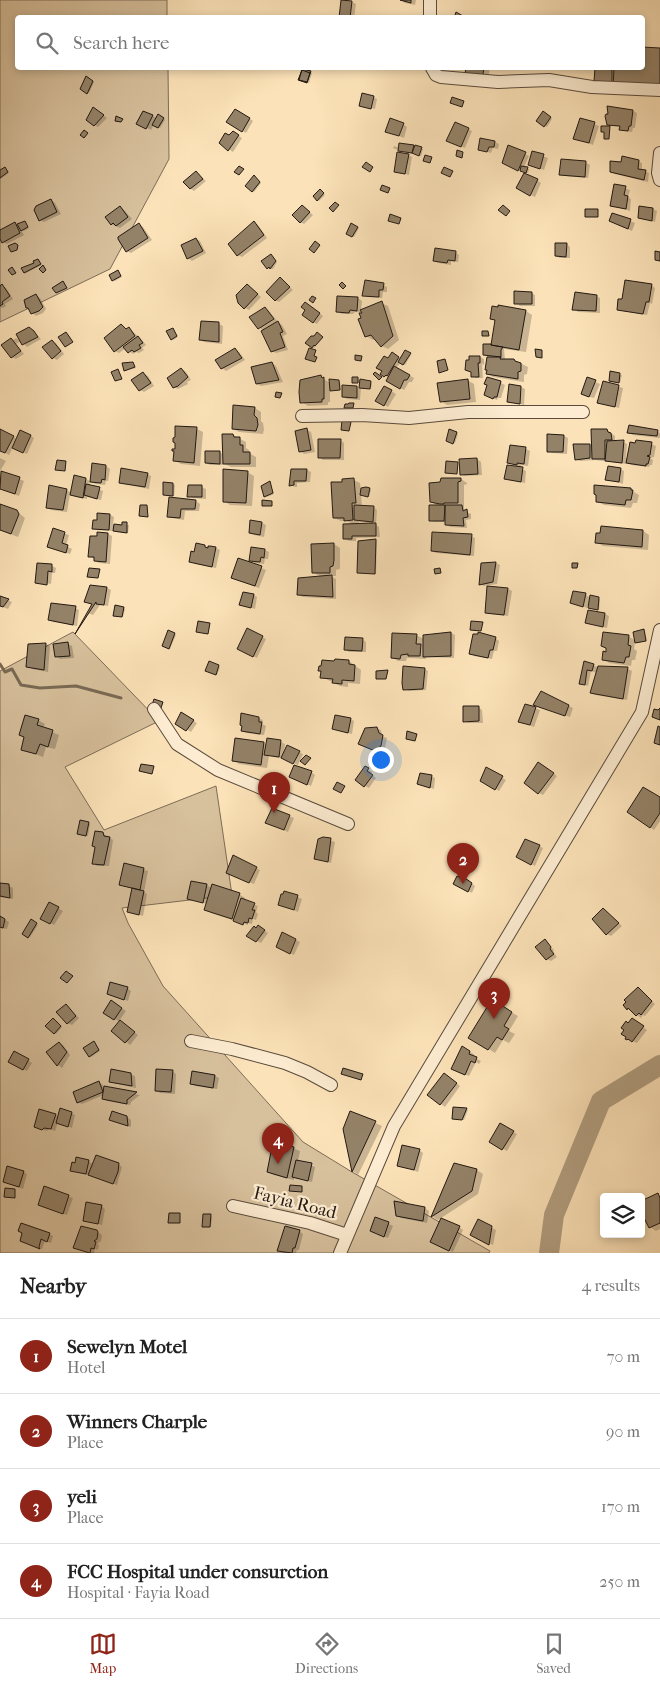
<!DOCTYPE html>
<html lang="en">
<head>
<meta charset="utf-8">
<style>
	:root { --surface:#fff; --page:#f2f2f2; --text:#222; --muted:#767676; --line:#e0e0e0; --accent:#8f2418 }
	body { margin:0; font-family:"IM FELL French Canon",serif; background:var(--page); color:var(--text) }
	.controls { position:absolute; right:15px; bottom:15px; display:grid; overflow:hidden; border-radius:5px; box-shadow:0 2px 8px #0003 }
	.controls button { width:45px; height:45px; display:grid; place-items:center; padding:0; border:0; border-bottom:1px solid var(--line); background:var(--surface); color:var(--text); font:25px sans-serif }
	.you { position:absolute; left:380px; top:759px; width:18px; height:18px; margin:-12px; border:4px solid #fff; border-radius:50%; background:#1a73e8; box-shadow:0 0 0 8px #1a73e833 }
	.badge { display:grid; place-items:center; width:32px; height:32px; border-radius:50%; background:var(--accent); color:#fff; font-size:16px; font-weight:700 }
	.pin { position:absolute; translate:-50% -41px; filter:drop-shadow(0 1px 2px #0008) }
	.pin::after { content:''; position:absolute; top:26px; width:18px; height:15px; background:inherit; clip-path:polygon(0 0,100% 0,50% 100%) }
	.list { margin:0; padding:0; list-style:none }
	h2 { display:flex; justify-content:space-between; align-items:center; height:65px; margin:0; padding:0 20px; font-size:21px }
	h2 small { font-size:16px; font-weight:400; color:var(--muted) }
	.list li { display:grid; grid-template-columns:32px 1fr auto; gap:15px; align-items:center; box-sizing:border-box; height:75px; padding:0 20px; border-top:1px solid var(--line) }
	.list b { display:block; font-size:19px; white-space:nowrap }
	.list p { margin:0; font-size:16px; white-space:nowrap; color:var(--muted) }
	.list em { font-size:16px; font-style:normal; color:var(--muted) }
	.icon { flex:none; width:28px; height:28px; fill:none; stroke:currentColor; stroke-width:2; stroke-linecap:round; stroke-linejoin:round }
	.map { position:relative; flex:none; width:660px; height:1253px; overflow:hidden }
	.search { position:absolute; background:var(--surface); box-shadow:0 2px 8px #0003; left:15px; right:15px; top:15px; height:55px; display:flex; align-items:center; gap:12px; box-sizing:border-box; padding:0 18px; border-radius:5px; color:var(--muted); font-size:19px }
	.sheet { height:365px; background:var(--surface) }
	nav { display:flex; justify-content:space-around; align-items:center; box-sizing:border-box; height:70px; border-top:1px solid var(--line); background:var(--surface); font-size:14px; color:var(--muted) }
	nav a { display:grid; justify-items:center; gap:2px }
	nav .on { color:var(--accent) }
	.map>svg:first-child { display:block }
	.green { fill:#d7c09c; stroke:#7d6c57 }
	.shadow { fill:#0003; fill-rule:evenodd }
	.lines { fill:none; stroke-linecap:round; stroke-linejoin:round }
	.stream { stroke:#796954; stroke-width:3 }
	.river { stroke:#b29e80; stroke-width:20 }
	.building { fill:#948268; stroke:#231912 }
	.street-casing { stroke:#594b3c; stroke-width:14 }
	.street { stroke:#fdecd1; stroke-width:12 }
	.labels { text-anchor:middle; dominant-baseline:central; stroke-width:4.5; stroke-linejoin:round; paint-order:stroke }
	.street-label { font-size:18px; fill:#231912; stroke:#fdecd1 }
</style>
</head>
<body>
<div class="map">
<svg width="660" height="1253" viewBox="0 0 660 1253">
	<rect width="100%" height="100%" fill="#fce2b8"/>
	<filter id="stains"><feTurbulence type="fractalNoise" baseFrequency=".004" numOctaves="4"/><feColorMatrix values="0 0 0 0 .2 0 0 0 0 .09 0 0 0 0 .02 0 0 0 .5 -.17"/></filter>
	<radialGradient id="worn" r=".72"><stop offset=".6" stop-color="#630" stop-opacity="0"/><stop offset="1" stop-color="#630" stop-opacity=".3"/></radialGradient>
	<path class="green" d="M0,0H167V17L18,18V68H168L169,159L110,269L0,322Z
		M73,632L159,721L65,767L104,830L216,786L232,895L122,908L128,923L163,986L303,1142L352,1172L490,1251L489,1253H0V671Z"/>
	<path class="shadow" d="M343,0L352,2L356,4L354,18H340Z
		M401,0H416L415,5L405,3Z
		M660,49V91L596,83L597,68H642Z
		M467,68H490L488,78L466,72Z
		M310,72L312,73L309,83L301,80Z
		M86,78L94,82L89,93L81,89Z
		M373,97L377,99L375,109L363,106Z
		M609,107L633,111L637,113L635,128H633L632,132L625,131L621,129V127L612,126L608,124Z
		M235,110L253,121L246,133L227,121Z
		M97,111L107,118L98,127L87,120Z
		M144,112L157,118L158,116L165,120L160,128L154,124L151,130L138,123Z
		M544,113L552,119L547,127L538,121Z
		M581,119L599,126L593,145L575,138Z
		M403,124L407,127L404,138L391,133Z
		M468,129L472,131L465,148L451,142Z
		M234,133L242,138L233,152L220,143Z
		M495,142L499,144L498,149L493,148L491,153L479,149Z
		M394,146L400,148L413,146L416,148V146L423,149L421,156L398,150L393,148Z
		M533,153L548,158L544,170L534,166Z
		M525,154L529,156L524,167L529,169L528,173L507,165Z
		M408,155L412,157L409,175L396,172Z
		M638,161L642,163V170L649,173L648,182L615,174L611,172L622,163Z
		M585,162L590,165L588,178L565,176L561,174Z
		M6,169L9,173L0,179V172Z
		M196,173L206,181L194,191L190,188Z
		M256,178L261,183L254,192L247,186Z
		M537,180L541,183L535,197L518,188Z
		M615,185L630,190L628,197L631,199L630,211L611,205Z
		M322,192L325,195L319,201L318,200Z
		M51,200L55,203L61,214L44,222L40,220Z
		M302,206L313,215L304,224L300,222Z
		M120,207L124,210L132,219L120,228L111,224Z
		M653,209L657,211L655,222L639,217Z
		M613,214L635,223L632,231L614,223Z
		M25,222L29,228L24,231L21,230L24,235L7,244L3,242L0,236V231L15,223L18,225Z
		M254,223L258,225L267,238L242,257L238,255Z
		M139,224L143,227L152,240L131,253L127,251Z
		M352,225L359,228L354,237L347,233Z
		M196,239L200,241L206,253L192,261L188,258L182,245Z
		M567,244L570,247V258H560L556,256Z
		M455,252L459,255L458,262L451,261V265L438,263L434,261Z
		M273,256L277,262L273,269H269L268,268Z
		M38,260L42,265L26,273L25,272L36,264Z
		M118,271L122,277L115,281L113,280Z
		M280,278L293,290L279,302L275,300Z
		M247,285L261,297L249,310L245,308Z
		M383,285L387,287V292H383L382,298L367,297L364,295Z
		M651,285L655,288L652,304L650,303L647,315L622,311L618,309L623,300Z
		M2,286L6,288L13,299L5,304L6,306L3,308L0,307V287Z
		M531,293L535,295V306H520L516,303Z
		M36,295L40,298L46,309L43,313L36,316L27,308Z
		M596,296L600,298V313L578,312L574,309Z
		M358,298L362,301L361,311L381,303L388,306L399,340L388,349L382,346L376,338L373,340L366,336V313L355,312L353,314H342L337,311Z
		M309,306L323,316L317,324L313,322Z
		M265,308L269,311L278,322L282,325L287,334L283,336L288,350L276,353L272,351L262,330L251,318Z
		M526,311L532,315L526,352L504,349L505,360H514L528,367L527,374L524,375V382L493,377L487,374L488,370L486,369L488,357L484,354V345H493L496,321L492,319Z
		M219,324L223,326L222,344L204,342L200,339Z
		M129,328L142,340L146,345L142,348L144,350L139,353L136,352L133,354L126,348L119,353L115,351Z
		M173,329L178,337L173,340L172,339Z
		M33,331L41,339L27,347L21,341L16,344L24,354L16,359L12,357L11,339L13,340L16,338L21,341Z
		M317,333L323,338L314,348L307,343Z
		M52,341L56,343L64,354L57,360L53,358Z
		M235,350L239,352L245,360L226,371L222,368Z
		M406,351L411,355L405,365L401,362L396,368L414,378L412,382H409L404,390L388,381L389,378L381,374L392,353L401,359Z
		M470,357H480L484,359V365L482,364L483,378H476L472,376V373L467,370L470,362Z
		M132,363L136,368L125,371Z
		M272,363L276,366L283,382L261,386L257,384Z
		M182,369L186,372L191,380L187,382L188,384L178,389L174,387Z
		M611,373L622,375L620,383L610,381Z
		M144,374L148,376L154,386L144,392L140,390Z
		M321,377L330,383L340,382L341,390L332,391L330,389V402H328V405L308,406L302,402Z
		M357,378L359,380L372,383L371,389L361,388L360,400L347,399L343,397L357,387L360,389L361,383H353Z
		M588,379L600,384L594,398L586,396Z
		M467,380L474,384L476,402L447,405L441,401Z
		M501,383L505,385L501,398H498L497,400L489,397L488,385Z
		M604,383L623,388L619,408L599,402Z
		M384,387L396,394L388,407L377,401Z
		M521,387L525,389L524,405L509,401Z
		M255,408L261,412V421L263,423L264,429L263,434L239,432L233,429Z
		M197,429L203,432L200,466L181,464L174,460Z
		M0,430L17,439L31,436L34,438L27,454L13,447L9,455L0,450Z
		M307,430L311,432L315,452L304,454L300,451Z
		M450,430L458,434L455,443L449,441Z
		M607,430L615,436V442H623L627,444L626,458H628L636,444L643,441L656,446L654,457L650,458L653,460L652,465H650L649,467L631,465L626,462V464L595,460L580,461L576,459L590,445L593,447Z
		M657,431L660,433V438L633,435L629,433Z
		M233,435L246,442V448L249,450V453L256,457V467H231L223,463V465H210L206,463L219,452L224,455Z
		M564,436L568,438L567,454L552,453L548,451Z
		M340,440L344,443V460H323L319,457Z
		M511,446L526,449L530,451L528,466L521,465L520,468L526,471L525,483L510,480L506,478L517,467L508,462Z
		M0,458L6,461L0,471Z
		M477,459L481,462L482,475L465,476L461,474Z
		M106,466L110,469L108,481H106L105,485L95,484L91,481Z
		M620,469L624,471L623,484L607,479Z
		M292,470H307L311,472L310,482L297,483V487H295L291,485Z
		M2,472L24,481L19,496L0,489V479Z
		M247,472L254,476L252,506L230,505L224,501Z
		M147,474L151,476L149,489L124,484L120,482Z
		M75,477L86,479L90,481L89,486L103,491L101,500L87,497V499L76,497L70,494L67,512L51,510L47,507L66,490L72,493Z
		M461,479L467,483V484L464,485V508L466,512L471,514V519L466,520L467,528L450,527L446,524V522H434L430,520L438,506L431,502Z
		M354,480L360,483L361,490H371L369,497L361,494L362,507H373L377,510L376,525L379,527L380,537L356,538V541H349L345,539L354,525L347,521H341L334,518L344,483ZM359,522L370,523V525H359Z
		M270,483L274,494L267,497L265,496Z
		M173,484L175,485L174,496L164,495Z
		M189,486L202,487L206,489V499L193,498L189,496Z
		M631,490L639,495L637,503H633L631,508L604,505L597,501Z
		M170,498L196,501L200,504L199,511H185L184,520L172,518L168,516Z
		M0,505L16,511L25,518L18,537L0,530Z
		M110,515L114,517L113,525H129L128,533L116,532L113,530V531L97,530L93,528L98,521Z
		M262,523L266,525L264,537L254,535L250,533Z
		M54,530L69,535L66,546L72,549L70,554L49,547Z
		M643,531L649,535L648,550L603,546L596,542Z
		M98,533L108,534L112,536L110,564L99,563L95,561V559L89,556L98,538Z
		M471,536L475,538L474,556L436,553L432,551Z
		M375,540L377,541L376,574L360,573L359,572Z
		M334,544L340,548V569L336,570V576H331L336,579V599L303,597L299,595L321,577L313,572Z
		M204,546L210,549L216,548L220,550L216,568L195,564L191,561L195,553Z
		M265,550L269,552L268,559H265L264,564L255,563L251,560Z
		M239,559L266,570L259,588L237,580Z
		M496,563L500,565L497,584L484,586L480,584L482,564Z
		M52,566L56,568L55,573H52L51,584L39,582V584L36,583Z
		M488,587L508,589L512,591L508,616L490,614L486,612Z
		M107,588L111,590L108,606L100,605L93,615L88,613L93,605L85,602Z
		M254,595L257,597L255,609L241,604Z
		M586,595L590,598L600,599L599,610L587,606V608L572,602Z
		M0,597L12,602L8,609L0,606Z
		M75,608L79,610L77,626L53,622L49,620Z
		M124,608L125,609L123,617L114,615Z
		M605,614L609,616L607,628L587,623Z
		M248,630L266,639L257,658L239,649Z
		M644,631L645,632L647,641L638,643L635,641L634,649L637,651L635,660H632L631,666L609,663L603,659L628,636L636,641Z
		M169,632L176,635L170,649L163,646Z
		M451,633L455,635L454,658L426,657V659L407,658L406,661H398L392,657L416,635L424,639Z
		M495,638L499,641L497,651H494L492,659L474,656L470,653Z
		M362,639L366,642V652H349L345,649Z
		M46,644L50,646L48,672L32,669L28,666Z
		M68,644L72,646L74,658L60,659L56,656Z
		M336,660L349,661L361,670L360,684L348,683V687L340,686L322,677V672L319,670L335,663Z
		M585,662L597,667L628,669L632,671L627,700L595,695L591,693L597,673L591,671L588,686L580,683Z
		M210,663L220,667L217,675L207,670Z
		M424,669L428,671L426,690L409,691L405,689Z
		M542,693L573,708L570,717L538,706Z
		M526,705L540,710L534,727L520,722Z
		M478,707L482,710L483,723H468L464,721Z
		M182,714L197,723L191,732L176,723Z
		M258,718L263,720L262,724L266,726L264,735L246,733L242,730Z
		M350,719L354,721L352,734L333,729Z
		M38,720L45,724L43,728L59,735L55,749L46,747L43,757L22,749Z
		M376,728L381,730L382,736L387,738L385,748L380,752L364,745Z
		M268,740L281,742L285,744L284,753L299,752L303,754L298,765L284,759L269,756L267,768L239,764L233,760L264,743L267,745Z
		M543,765L557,776L543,795L539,793Z
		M365,767L372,772L371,774L376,778L369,788L365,786Z
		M487,769L506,780L499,791L482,780Z
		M311,772L315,775L311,786L294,779Z
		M431,776L435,778L434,789L423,785Z
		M660,799V821L654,830L650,827Z
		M273,810L294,818L288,832L271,825Z
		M88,823L90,824L88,836L80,835Z
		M102,833L113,840L109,866H97L93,863L96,847Z
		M323,838L335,842L331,863L316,859Z
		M539,846L543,848L535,866L517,856Z
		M125,865L148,871L144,892L147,894L143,916L128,911L133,889L121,885Z
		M256,868L260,870L254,884L231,875Z
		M466,879L475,886L472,893L455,884L461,880Z
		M0,885L9,886L13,888V899L0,897Z
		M206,885L212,888L239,894L245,898V901L258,906L256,912L258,914L256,920L253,919L252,924L248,923V925L211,913L205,909L207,904L189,899Z
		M285,892L302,899L298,912L279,904Z
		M50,904L63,911L54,925L42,918Z
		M607,912L622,926L611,936L607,934Z
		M0,917L9,922L7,929L0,928Z
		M31,921L38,925L30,937L24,934Z
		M256,929H262L268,933L261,943L248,936Z
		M296,940L300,942L294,955L281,949Z
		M545,941L554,950L553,952L557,957L551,961L547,959Z
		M127,988L131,991L128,1001L108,994Z
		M639,989L655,1004L645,1016L643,1015L641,1018L625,1006Z
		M492,1001L518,1016L509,1031L515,1034L509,1043L503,1040L495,1053L470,1037Z
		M112,1002L126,1011L119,1021L138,1035L130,1045L113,1031L120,1022L105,1013Z
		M66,1006L79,1018L72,1025L68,1023Z
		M54,1021L62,1027L56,1034L54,1033Z
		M636,1022L647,1030L637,1043L627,1039L629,1024Z
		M59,1043L63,1045L70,1055L62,1068L58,1065L47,1053Z
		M95,1044L100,1051L91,1057L89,1056Z
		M462,1048L474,1054L473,1057L481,1061L479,1064L476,1062L469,1076L457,1071Z
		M15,1053L32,1063L27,1071L10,1062Z
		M172,1071L176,1074L175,1094L160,1093L156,1090Z
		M130,1074L135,1076L136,1088L114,1083L110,1081Z
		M215,1076L219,1078L217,1089L195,1086L191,1083Z
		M448,1077L460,1086L445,1107L429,1095Z
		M98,1082L103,1085L105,1090V1087L140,1095L131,1102L130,1105L107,1101L103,1099L104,1095L82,1104L78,1102Z
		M466,1109L468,1110L464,1120L454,1118Z
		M351,1112L382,1126L358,1175L353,1171L344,1130Z
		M71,1113L75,1115L72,1128L58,1122L55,1131L49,1129L47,1131L39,1129L55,1115L59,1117Z
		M127,1117L131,1120V1127L115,1122Z
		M500,1125L517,1134L507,1151L490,1142Z
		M293,1148L300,1151L298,1161L315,1167L312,1182L294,1177V1180L274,1175L268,1172Z
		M419,1150L423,1153L418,1172L399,1165Z
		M88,1161L93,1164H118L122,1167L117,1185L72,1170Z
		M455,1165L477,1170L483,1174L478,1194L438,1220L433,1217Z
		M23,1172L27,1174L23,1189L4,1182Z
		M45,1188L73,1198L67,1215L43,1207Z
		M658,1194L660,1196V1229L656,1231L650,1227Z
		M396,1203L425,1208L429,1211L427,1223L401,1218L397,1215Z
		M101,1206L105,1209L102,1225L84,1220Z
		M211,1216L212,1217L211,1227H205Z
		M376,1218L393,1226L388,1238L375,1233Z
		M478,1221L496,1230L493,1245L472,1234Z
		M459,1227L463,1230L453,1252L436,1244Z
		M96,1231L102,1235L101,1241L97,1244L99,1245L98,1250L95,1249L94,1253H89L74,1248Z
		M299,1231L303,1234L299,1250H297L296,1253H283L279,1251Z
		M49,1234L53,1236L51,1243L45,1241L42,1249L21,1241Z"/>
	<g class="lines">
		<path class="stream" d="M0,664L5,672L12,669L21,685L40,688L76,686L121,698"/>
		<path class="river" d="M549,1253L554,1215L601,1101L660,1065"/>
	</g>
	<path class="building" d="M341,0L352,1L350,18H339Z
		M400,0H411V3Z
		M456,12L463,16L462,18H454Z
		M642,47L660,48V88L613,86L614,68H642Z
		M466,68H484L483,74L482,76L465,73Z
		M595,68H612V82L594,81Z
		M302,69L311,71L307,82L299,80Z
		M302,70L310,73L307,83L298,80Z
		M86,76L93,81L87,94L80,89Z
		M362,93L374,96L371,109L359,106Z
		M452,97L464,101L462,107L450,103Z
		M607,106L633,110L631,126H629L628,131L619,130L620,126L607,125L605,116L606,114H608Z
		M93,107L104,115L94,126L86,120Z
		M235,109L250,118L242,132L226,122Z
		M143,111L153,115L146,129L136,124Z
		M543,111L551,117L544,127L536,121Z
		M158,114L164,118L158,128L152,125Z
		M116,116L123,119L121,122L115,121Z
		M390,118L404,123L399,136L385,132Z
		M580,118L595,122L589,143L573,139Z
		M455,122L469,128L461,147L446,141Z
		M601,126H610L609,139H604V132H601Z
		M84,130L88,133L84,138L80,135Z
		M233,131L239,135L228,151L219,143L225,133L229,135Z
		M480,138L495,141L494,147H489L487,152L478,150Z
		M399,143L414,145L412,153L398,151Z
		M415,145L422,147L419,156L412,153Z
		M508,145L526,152L518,171L502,163Z
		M457,150L463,152L462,158L456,156Z
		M532,151L544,154L540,169L528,165Z
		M397,152L409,154L405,174L394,172Z
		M425,155L432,157L430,163L423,161Z
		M622,156L639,160L638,169L646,170L644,180L610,172V161L621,162Z
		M561,159L586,161L585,177L559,175Z
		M366,162L373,167L370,172L362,167Z
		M239,166L244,169L239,175L234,172Z
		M521,166L528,167L526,173L520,171Z
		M5,167L8,172L0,178V170Z
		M444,167L453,171L450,177L441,173Z
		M196,171L203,179L190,189L183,182Z
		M524,173L538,179L530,196L516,188Z
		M254,175L260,182L252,192L245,186Z
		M614,184L626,186L624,195L628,196L626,209L610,206Z
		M382,185L390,188L388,193L380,190Z
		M320,189L324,193L317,201L313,196Z
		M51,199L57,212L39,221L34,210L36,206Z
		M335,202L339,205L333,212L329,208Z
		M302,205L310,212L300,223L292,215Z
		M503,205L510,211L506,216L498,210Z
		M120,206L128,217L116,226L113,223L111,225L105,217Z
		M639,206L653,208L652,221L638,218Z
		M585,209H598V217H585Z
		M612,213L631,219L628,229L609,221Z
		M390,214L401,218L399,224L388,221Z
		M25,221L28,227L21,231L17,224Z
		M254,221L264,235L237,256L228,244Z
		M15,222L20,233L2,243L0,239V230Z
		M139,223L148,238L126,252L118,239V237Z
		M351,223L358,227L352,237L346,234Z
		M196,238L203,251L187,259L181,245Z
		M315,241L320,245L314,253L309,249Z
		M15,243L18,245L17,250L11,252L8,246Z
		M555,243H567L566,257L555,256Z
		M435,248L456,251L455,261L448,260L447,263L433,261Z
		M655,251L660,252V261L655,260Z
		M271,254L276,261L270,269L269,267L267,269L261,261Z
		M38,259L41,264L24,273L21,268L34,263L33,261Z
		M43,265L46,270L43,273L39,269Z
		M12,267L16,273L12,275L8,270Z
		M118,270L121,276L112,281L109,275Z
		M280,277L290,287L275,301L266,292Z
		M365,280L384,283L383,290H379V297L362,296Z
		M625,280L652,284L649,302H646L643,314L617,310L618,299H622Z
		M63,281L67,288L56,293L52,288Z
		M342,282L346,286L343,289L339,285Z
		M2,284L10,296L2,302L3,304L0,306V286Z
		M247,284L258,294L244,309L238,303L236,295Z
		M514,291L532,292V304H514Z
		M575,292L597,295L596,311L572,310Z
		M36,294L43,307L39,311L31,314L28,308H26L24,300Z
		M312,296L316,298L313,303L309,300Z
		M337,296L358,297L357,311L350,310L349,313L336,312Z
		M382,301L393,336L381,347L371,335L365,337L358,319L361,318L359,313H362L360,310Z
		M305,302L320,313L313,323L302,315L305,310L301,307Z
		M498,305L526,310L519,350L491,345L495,320L490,319L492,306L498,307Z
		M265,307L274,319L258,329L249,317Z
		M201,321L219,322V342L199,340Z
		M278,321L283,332L280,333L285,347L271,352L261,331Z
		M121,324L126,329L129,327L135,336L114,352L104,338Z
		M29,327L34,331L38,337L22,345L16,334Z
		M173,328L177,336L171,340L166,331Z
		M482,331H488L489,336H482Z
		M66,332L73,342L65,347L58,337Z
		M317,332L323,337L315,346L314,345L312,348L305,343L311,336H314Z
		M138,336L143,343L139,345L141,348L134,352L132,350L128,353L123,347Z
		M11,338L21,351L11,358L1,345Z
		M52,340L61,351L52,359L42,347Z
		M483,344H491V345L503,347L501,350V357L483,355Z
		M235,348L242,358L221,369L215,360Z
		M309,348L316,350L314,356L317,357L315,362L305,359Z
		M535,349L542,350V358L536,357Z
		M405,350L411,353L403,365L398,362Z
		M392,352L399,357L387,376L386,375L384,377L380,374L382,371L376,368L384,356L388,358Z
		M355,355L362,356L361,361L355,360Z
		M469,356H480V363H478L479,377H471V372L465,370L466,360H469Z
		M487,357H501L500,359H514L515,361L521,363V371L518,372V379L486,374L487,370H485Z
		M445,359L448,370L439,373L437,361Z
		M133,362L135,367L124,371L122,363Z
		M272,362L279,380L256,384L251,367Z
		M394,366L410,375L407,380H404L400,389L386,381Z
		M181,368L188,377L178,386L173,388L167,378Z
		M118,369L122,379L115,381L111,372Z
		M610,371L620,373L619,383L609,381Z
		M143,372L151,383L139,391L131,380Z
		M375,372L382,377L379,380L373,374Z
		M321,375L322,378L324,377V399H322V402L300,403L299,392L300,380Z
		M352,377H358V383H352Z
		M487,377L501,381L497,397H494L493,399L484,395L487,385L484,384Z
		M587,377L596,380L589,397L581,394Z
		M329,379L339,380L340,390L330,391Z
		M360,379L371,381L370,389L359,388Z
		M468,379L470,399L440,402L437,383Z
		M603,381L619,385L615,407L597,403Z
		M509,384L521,386L520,404L507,402Z
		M342,385L357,386V398L342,397Z
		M384,386L392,390L384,406L375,401Z
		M276,392L282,393L280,398L275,397Z
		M349,403H354L353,408H344L345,404H348Z
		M233,405L255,407L254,415L257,418L258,425L256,431L232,429Z
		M342,420L351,422L349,431L341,430Z
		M629,425L658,430L657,436L627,433Z
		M175,426L197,427L194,463L173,461L174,451H172V449H175V443L173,442V438L175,437Z
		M307,428L311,450L299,452L295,431Z
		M0,429L14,436L5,453L0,451Z
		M449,429L457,432L453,444L446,441Z
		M591,429H607L608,432L611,433L612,440H605V459H592Z
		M20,430L31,435L23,453L12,448Z
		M222,434H233L234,437H240V445H243V452H250V464H223Z
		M547,434L564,435L563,452H547Z
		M318,439H341L340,458H318Z
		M624,440L622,463L605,461L607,441Z
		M636,440L652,442L650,455L647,456L650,457L648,464H646V466L626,463L630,442L635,443Z
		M573,444H590V458L575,460Z
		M510,445L526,447L524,464L517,463V465L507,463Z
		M205,451H220V464L205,463Z
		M477,458L478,474L460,475L459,459Z
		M57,460L66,461L65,471L55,470Z
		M446,461L458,462L457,474L445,473Z
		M92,463L106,465L105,480L102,479L101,483L90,482Z
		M507,465L523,467L521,482L504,479Z
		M608,466L621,468L619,482L605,480Z
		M121,468L148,473L145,487L119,483Z
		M223,469L248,471L246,503L223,502Z
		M291,469H307L306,481H294V485L289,486Z
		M1,471L20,477L15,494L0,489Z
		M74,475L86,478L83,498L70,495Z
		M354,478L356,503H352L353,520L344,521V518H333L331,482H342V479Z
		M441,478H461V481L458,482V503H444V504H440L430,502L429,483L440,482Z
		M270,481L273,493L264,497L261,486Z
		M163,482L173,483V496L163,495Z
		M86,484L100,487L97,499L84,495Z
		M49,485L67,489L63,510L46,508Z
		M188,485H202V497H187Z
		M594,485L631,488V490H633L631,500H626L625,505L596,502V495L594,494Z
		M366,487L370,488L368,497L360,495L361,488Z
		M169,497L196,500L195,509H181L180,518L167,517Z
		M262,500L272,501V506H262Z
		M0,504L17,510L19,514L11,534L0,530Z
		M140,505H147L148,517L139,516Z
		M354,505L374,506L373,522L354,520Z
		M429,505H445L444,521H429Z
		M445,505H462L463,511L467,509L468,517L463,518L464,526L445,525Z
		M97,513L110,514L109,530L92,529L93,520H97Z
		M250,520L262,522L260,535L249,533Z
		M122,522H127V533L113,531L114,524L122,525Z
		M376,523V536H352V539H343V524Z
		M601,526L643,530L642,547L595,543L596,533H600Z
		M53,528L65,532L62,543L68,545L66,553L47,547Z
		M97,532L108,533L106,562L94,561V557H88L90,536H97Z
		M432,532L472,534L470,555L431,551Z
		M376,539L375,574L357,573L358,541Z
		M196,543L205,545V547L208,548V546H210L216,547L212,567L189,562L191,551L194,552Z
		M334,543V560L333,566L330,567V573H312L311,544Z
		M251,547L265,549L264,558L261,557L260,562L249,561Z
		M238,558L262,566L255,586L231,578Z
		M496,562L493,582L479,585L481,563Z
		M37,563L52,564V572L48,571L47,585L35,583Z
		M572,563H578L577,568H572Z
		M89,568L100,569L98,578L87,577Z
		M440,568L441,573L435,574L434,569Z
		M332,575L333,597L297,595L298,578Z
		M90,585L107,587L104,605L96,604V602L75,634L92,604L84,602Z
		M487,586L508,588L504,615L485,613Z
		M573,591L586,593L583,607L570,603Z
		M243,592L254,594L251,608L239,605Z
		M590,595L599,597L598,610L588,608Z
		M0,596L9,599L3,607L0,606Z
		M51,603L76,606L73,625L48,620Z
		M115,605L124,607L122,617L113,616Z
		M588,610L605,613L603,627L585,623Z
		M198,621L210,623L208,634L196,632Z
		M471,621L483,622L481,631L470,630Z
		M247,628L263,636L253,657L237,649Z
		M644,629L646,641L635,643L633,632Z
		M168,630L175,633L169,649L162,646Z
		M451,632V656L423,657V635Z
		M478,632L496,637L493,650H490L488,658L469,654L473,634H478Z
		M603,632L629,635L628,645L631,646L629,657H626L624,663L602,660L603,651L606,652V648L601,646Z
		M392,633L417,634L416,644H421L420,656H408V654L401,655L400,659L391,658Z
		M345,637L363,638L362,651L344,650Z
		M68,642L70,656L55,657L53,644Z
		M46,643L44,670L26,667L28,644Z
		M335,659L349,660V664L355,665L354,681L342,680V684L332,683L333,679L320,678L321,671H318L319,666H321L322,660L334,661Z
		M209,661L219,665L216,675L205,671Z
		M584,661L594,664L592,671L587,670L585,685L579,684Z
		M403,666L425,668L423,689L403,690L402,683Z
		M598,666L628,667L623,699L590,693Z
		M388,670L386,679H376V671Z
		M541,691L569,705L565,716L533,705Z
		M154,699L163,702L160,711L151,708Z
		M525,704L536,707L530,725L518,722Z
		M463,706H479V721L463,722Z
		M660,708V720L652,717L654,709L658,710Z
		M181,712L194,720L186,731L175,724Z
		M241,713L259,717V722H262L260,734L241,731L242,726L240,725Z
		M25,715L39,719L37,725L53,730L48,747L40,744L36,754L21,750L24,737L19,735Z
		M335,715L351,718L348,733L332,729Z
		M658,726L660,727V745L654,743Z
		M377,727L379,733L383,735L381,746L375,751L358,744L365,728Z
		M407,731L417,734L415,741L406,739Z
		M235,738L264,742L261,765L232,761Z
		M267,738L281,740L279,757L264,755Z
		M287,745L300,751L293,764L281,758Z
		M306,755L311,758L305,765L300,761Z
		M538,762L554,773L538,794L524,783Z
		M141,764L154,766L152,774L139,771Z
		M294,765L312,771L307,785L289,777Z
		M365,766L369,768L367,771L373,775L364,787L355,780Z
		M486,767L503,776L495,790L480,781Z
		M420,773L432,775L430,788L417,784Z
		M337,782L345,786L341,793L333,789Z
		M643,787L660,797V813L650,828L627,812Z
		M272,808L290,815L284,830L265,823Z
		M80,820L89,822L86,836L77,834Z
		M95,831L103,832L104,836L110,837L104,865L92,864L95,847L92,846Z
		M323,837L331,838L328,862L314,859L318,839Z
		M525,839L540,845L531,865L516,857Z
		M233,855L257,867L249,883L226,873Z
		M124,863L144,868L140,890L119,885Z
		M457,876L461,878L462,876L472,883L468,892L453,884Z
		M191,881L207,884L203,903L187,899Z
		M0,883L9,884L10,898L0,896Z
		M212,884L240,893L232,919L204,910Z
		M132,888L144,891L139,915L127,912Z
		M284,891L298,895L294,910L278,905L281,894H283Z
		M241,898L255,903L252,910H255L252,919L249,918L248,923L244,922L243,925L233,921Z
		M49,902L59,907L50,924L40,919Z
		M603,908L619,923L606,935L592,919Z
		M0,916L5,919L3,928L0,927Z
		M31,919L37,923L28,938L22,934Z
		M258,925L265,930L256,942L246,936L254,926L256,928Z
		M282,932L296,939L290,954L276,947Z
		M545,939L551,947L550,949L554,954L546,960L535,947Z
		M66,971L73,976L67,983L60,978Z
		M110,982L128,987L124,1000L107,994Z
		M638,987L652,1001L641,1015L639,1013L636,1016L628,1008L627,1010L623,1005L626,1002L624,1000Z
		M492,999L512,1012L504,1026L509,1029L502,1040L497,1037L488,1050L468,1038Z
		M111,1000L122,1008L114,1020L103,1013Z
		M66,1004L76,1016L67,1024L56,1012Z
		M53,1018L61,1026L54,1034L45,1026Z
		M632,1018L644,1026L632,1042L628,1039L627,1040L625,1039L626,1037L621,1034L624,1030L621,1028L626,1021L628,1023Z
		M120,1020L135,1032L125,1043L111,1031Z
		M94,1041L99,1050L89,1057L83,1048Z
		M59,1042L67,1052L57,1066L46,1052Z
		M462,1046L470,1051L469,1054L477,1057L475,1063L471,1061L465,1075L451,1069Z
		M14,1051L29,1059L23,1070L8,1062Z
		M343,1068L363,1074L361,1080L341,1074Z
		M111,1069L131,1073L132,1086L109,1082Z
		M156,1069L173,1070L171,1092L155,1091Z
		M192,1071L215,1075L213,1088L190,1084Z
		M444,1073L457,1083L440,1105L427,1095Z
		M99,1081L103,1092L77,1103L73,1092Z
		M104,1086L137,1092L127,1100V1104L102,1099Z
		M453,1107L467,1108L462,1120L452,1119Z
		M60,1108L72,1112L68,1127L56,1123Z
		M39,1109L56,1114L51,1129L44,1128L42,1130L34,1127Z
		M112,1111L127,1116L128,1126L109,1120Z
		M350,1111L376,1121L352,1172L343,1129Z
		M500,1123L514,1131L502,1150L489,1142Z
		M273,1142L294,1147L287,1178L267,1172Z
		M402,1145L420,1149L414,1170L397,1166Z
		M96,1155L119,1163L118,1172L113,1184L88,1175Z
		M76,1157L89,1160L86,1174L70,1171L72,1162L75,1163Z
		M296,1160L312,1163L308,1181L292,1177Z
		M454,1163L477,1169L472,1191L431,1217Z
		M7,1166L24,1171L19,1187L3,1182Z
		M290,1185L302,1186V1192L289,1191Z
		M44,1186L69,1195L63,1214L38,1205Z
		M5,1188L15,1189V1198L4,1197Z
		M658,1193L660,1198V1223L649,1228L641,1212V1201Z
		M394,1201L425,1207L423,1221L396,1216Z
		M86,1202L102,1205L98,1224L83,1221Z
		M169,1213H180V1223H168Z
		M203,1214H211L210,1227H202Z
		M375,1217L389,1222L384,1237L370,1231Z
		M441,1218L460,1226L449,1251L430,1242Z
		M478,1219L492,1226L489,1245L470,1235Z
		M21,1223L50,1233L47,1242L41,1239L39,1247L40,1249L20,1241L22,1233L18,1231Z
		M81,1226L97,1230L98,1232L97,1239L94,1241L96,1242L94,1249L91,1248L90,1253L73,1248Z
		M285,1226L300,1230L295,1248H293L292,1253L277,1251Z"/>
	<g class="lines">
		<g class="street-casing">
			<path id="street" d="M430,0V18
				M432,68L436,75L441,77L498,82L549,80L592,87L660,90
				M660,153L658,173L660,180
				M302,416L362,415L409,418L468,412H583
				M154,709L177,744L218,770L348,824
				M191,1041L232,1049L285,1063L307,1072L331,1085
				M233,1206L310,1223L347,1235
				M340,1253L394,1126L642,712L660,630"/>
		</g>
		<use href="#street" class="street"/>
	</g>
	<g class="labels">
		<g class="street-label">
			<text transform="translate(295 1203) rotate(14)">Fayia Road</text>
		</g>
	</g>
	<rect width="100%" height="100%" filter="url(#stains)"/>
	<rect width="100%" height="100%" fill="url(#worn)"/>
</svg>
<div class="controls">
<button><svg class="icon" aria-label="layers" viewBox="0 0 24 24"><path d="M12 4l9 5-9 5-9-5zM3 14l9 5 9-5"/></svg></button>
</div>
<div class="you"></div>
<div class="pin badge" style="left:274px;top:813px">1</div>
<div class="pin badge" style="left:463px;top:884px">2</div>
<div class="pin badge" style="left:494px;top:1019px">3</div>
<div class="pin badge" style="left:278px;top:1164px">4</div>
<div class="search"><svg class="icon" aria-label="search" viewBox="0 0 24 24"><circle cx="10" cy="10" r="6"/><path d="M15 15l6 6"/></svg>Search here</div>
</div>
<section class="sheet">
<h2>Nearby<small>4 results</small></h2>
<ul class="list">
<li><span class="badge">1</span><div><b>Sewelyn Motel</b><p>Hotel</p></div><em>70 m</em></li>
<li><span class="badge">2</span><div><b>Winners Charple</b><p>Place</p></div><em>90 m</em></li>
<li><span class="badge">3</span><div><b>yeli</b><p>Place</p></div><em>170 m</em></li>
<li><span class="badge">4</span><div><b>FCC Hospital under consurction</b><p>Hospital · Fayia Road</p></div><em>250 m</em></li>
</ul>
</section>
<nav>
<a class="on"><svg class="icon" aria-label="map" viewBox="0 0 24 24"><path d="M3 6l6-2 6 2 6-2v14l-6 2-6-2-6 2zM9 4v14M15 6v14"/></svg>Map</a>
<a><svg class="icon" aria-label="directions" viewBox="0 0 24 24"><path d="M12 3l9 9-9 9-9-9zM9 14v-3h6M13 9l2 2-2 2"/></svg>Directions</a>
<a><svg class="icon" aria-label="saved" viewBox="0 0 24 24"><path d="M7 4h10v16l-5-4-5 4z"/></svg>Saved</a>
</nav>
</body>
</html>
